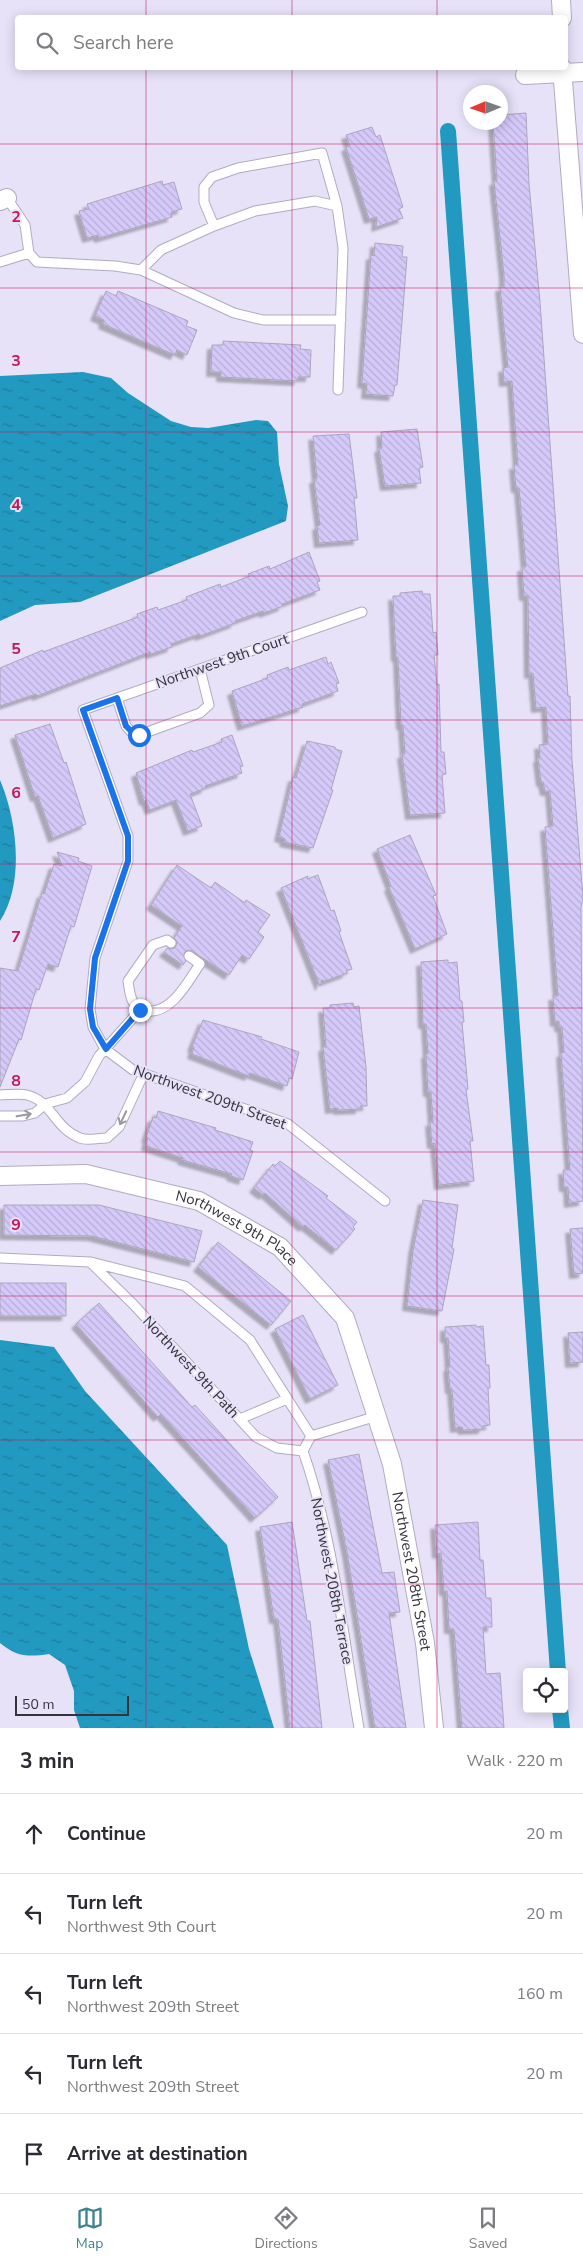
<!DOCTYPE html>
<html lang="en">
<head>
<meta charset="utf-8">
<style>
	:root { --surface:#fff; --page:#f2f2f3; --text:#2b2b33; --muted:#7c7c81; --line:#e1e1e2; --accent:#3c838d }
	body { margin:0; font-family:"Nunito Sans",sans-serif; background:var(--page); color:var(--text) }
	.controls { position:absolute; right:15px; bottom:15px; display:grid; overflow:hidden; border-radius:5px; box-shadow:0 2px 12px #0003 }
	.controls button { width:45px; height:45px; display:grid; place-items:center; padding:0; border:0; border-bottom:1px solid var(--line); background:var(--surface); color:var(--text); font:25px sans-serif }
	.compass { position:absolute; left:463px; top:85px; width:45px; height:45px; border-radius:50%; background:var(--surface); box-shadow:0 2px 12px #0003; rotate:268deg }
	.scale { position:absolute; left:15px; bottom:12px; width:114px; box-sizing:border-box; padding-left:5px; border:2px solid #35333c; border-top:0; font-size:14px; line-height:18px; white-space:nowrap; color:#35333c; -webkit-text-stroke:4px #e7e2f8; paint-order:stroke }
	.stop { position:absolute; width:15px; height:15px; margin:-11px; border:4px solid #1a73e8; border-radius:50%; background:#fff }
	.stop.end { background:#1a73e8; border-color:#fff; box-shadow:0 1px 5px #0008 }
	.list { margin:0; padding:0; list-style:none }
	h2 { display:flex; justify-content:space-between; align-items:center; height:65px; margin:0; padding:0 20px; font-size:21px }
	h2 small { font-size:16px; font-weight:400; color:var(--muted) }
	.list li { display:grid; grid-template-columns:32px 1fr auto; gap:15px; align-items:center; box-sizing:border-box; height:80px; padding:0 20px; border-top:1px solid var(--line) }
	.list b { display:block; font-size:19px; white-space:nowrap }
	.list p { margin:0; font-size:16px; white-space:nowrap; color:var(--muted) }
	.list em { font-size:16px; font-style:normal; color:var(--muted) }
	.icon { flex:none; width:28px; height:28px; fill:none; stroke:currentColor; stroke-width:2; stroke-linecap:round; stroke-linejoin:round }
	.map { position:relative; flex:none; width:583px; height:1728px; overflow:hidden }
	.search { position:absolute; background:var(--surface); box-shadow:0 2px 12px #0003; left:15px; right:15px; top:15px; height:55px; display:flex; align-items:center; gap:12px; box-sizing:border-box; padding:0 18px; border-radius:5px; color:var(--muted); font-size:19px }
	.sheet { height:465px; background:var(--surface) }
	nav { display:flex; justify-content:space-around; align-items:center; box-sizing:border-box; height:70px; border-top:1px solid var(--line); background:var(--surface); font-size:14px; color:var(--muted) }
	nav a { display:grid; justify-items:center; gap:2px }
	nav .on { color:var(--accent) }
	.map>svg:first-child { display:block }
	.water { fill:url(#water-ripples) }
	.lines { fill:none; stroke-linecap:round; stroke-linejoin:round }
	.canal { stroke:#2299c0; stroke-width:16 }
	.building { fill:url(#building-back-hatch); stroke:#aba6bb; filter:url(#shadow) }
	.lane-casing { stroke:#b0abc0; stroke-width:11 }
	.street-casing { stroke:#b0abc0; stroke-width:20 }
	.lane { stroke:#fff; stroke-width:9 }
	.street { stroke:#fff; stroke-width:18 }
	.oneway { stroke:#9a999e }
	.route { stroke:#1a73e8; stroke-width:6 }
	.grid { fill:none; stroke:#c2185b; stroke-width:1; stroke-opacity:0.55 }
	.labels { text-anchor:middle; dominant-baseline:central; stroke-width:4; stroke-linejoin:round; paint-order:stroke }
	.street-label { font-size:15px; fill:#35333c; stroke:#e7e2f8 }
	.grid-label { font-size:16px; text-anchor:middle; font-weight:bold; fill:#c2185b; stroke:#e7e2f8; stroke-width:4; stroke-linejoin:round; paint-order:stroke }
</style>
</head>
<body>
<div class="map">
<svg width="583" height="1728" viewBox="0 0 583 1728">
	<defs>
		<pattern id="water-ripples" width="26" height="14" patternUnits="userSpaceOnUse" patternTransform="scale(1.25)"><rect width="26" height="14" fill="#2299c0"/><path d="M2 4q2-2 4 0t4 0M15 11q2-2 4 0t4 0" fill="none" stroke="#1e7d9d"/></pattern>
		<pattern id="building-back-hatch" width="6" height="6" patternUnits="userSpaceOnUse" patternTransform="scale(1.25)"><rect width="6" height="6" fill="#d5c9f9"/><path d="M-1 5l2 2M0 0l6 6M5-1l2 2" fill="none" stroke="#b7add6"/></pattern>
		<filter id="shadow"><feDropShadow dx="-4.5" dy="4.5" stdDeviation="1" flood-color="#0004"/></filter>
	</defs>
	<rect width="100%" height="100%" fill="#e7e2f8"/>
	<path class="water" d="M83,372L111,378L128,393L171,421L191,427L208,428L256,420L268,421L277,432L279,464L288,506L286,521L80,602L35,605L0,621V376Z
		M0,780C17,820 25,883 0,921Z
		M0,1340L54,1347L85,1391L227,1545L249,1649L274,1728H80L74,1710V1691L65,1665L49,1654C28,1657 17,1657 0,1643Z"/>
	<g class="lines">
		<path class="canal" d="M448,131L558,1672
			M560,1709L562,1728"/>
	</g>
	<path class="building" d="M526,113L529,184L540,302L568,696H570L572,760L583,898L581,907L583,1201L569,1203L568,1187H564L563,1170H570L561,1053L564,1052L562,1027H559V1021L555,1022L553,996H558L545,827L553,826L550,791H545L543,782H541L538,758H540L539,745L548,744L546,707L536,708L533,673L529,674L528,596H524L522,567H526L519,488H516L514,465H518L512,381L504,382L503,368L508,367L500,287H504V275L494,181H497L493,122H500V115Z
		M372,127L376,137L380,135L403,207L399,209L403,218L376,227L377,217L369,219L346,147L350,146L346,135Z
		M162,181L163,185L174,182L182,209L171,212L172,217L99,238L98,235L87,238L79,211L89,209L87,204Z
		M375,243L403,246L402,257H407L397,385H395L393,396L366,394L367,384L362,383L371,255L374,256Z
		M106,291L116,296L118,291L188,321L186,326L197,330L187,355L177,350L175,355L103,324L104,320L95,316Z
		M223,341L301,345L300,349L311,350L310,377H298V381L221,377V372H211L212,345H223Z
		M417,429L423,467L419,468L421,483L385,486L379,448H382L381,432Z
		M349,434L357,498H354L358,540L319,543L317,526L320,525L314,479H317L313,436Z
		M309,552L320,581L317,582L320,590L282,604L283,606L264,613L263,611L235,621V623L200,636L199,634L171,644L172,647L151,654L150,652L37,696L36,694L0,706V668L43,650V652L138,617L137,614L157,607L158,610L187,600L186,597L220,584L221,587L250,576L248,574L269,566L270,569Z
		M422,591L423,594H430L433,633L436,632L438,655H434L437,685L439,684L441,752H444L446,774L442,775L445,813L410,815L402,754H405L403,725H401L398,657H396L393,596H400V593Z
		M326,657L328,664L331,662L339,683L336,684L338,691L302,704L303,707L242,726L232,691L268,678L267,675L288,667L289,670Z
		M50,724L64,763L66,762L86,824L53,838L38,796L35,797L15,735Z
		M232,735L243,766L240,767L242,773L205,786L206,788L190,794L202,826L188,831L176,800L150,810L146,800L144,801L136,773L192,750L193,752L222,742L221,739Z
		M307,741L335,747V749L342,751L331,790H333L313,848L284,842L285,839L279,837L293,777L296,778Z
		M410,835L436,895L433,896L447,934L415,949L389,887L391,886L377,849Z
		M57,852L79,858L78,861L92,866L74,927L71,926L58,967L48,964L39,990L36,989L21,1040L19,1039L0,1087V968L18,971L42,893L44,894L54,864L62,866Z
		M177,865L211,888L215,882L245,903L246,900L270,915L258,932L264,937L249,959L242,955L229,975L192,951L187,950L184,953L186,961L183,965L164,952L167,948L173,949L176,946L177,941L174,938L182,926L151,905Z
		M318,875L331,911L334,910L341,931L339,932L352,969L346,971L347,973L325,981L322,980L320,986L281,888L308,876L307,879Z
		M448,960V963L457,962L460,1001H462L464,1022H462L468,1089L466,1090L473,1141H470L474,1181L439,1185L435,1143L432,1144L430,1122H433L431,1092H428L426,1054H428L426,1024H423L421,962Z
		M353,1003L354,1007L359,1006L366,1067L367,1106H360V1109L338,1110V1108L330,1109L323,1047H326L323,1008H330V1005Z
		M203,1020L262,1037L261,1039L299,1052L292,1079L289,1078L287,1086L250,1073L249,1076L192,1054L194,1047H192Z
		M158,1111L216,1128L215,1130L253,1142L250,1150L253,1151L243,1180L231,1176L232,1174L182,1160L183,1158L146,1146L148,1138H146L153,1117L156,1118Z
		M280,1161L328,1196L326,1198L357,1222L353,1227L355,1229L336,1250L305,1225L303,1227L265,1193L263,1195L254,1188L273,1164L275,1166Z
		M423,1200L458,1205L452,1248L454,1249L442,1311L407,1306L413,1251Z
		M4,1205H99L202,1231L194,1262L92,1236L4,1235Z
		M583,1228V1273L574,1274L570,1229Z
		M218,1242L291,1301L271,1325L198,1267Z
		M0,1283H66V1316H0Z
		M99,1303L192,1407L195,1405L278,1497L255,1518L161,1414L158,1417L76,1324Z
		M303,1315L338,1385L310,1399L275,1329Z
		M476,1325V1327L483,1326L486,1365H489L490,1388H488L490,1425L483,1426V1429L463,1430L462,1427L455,1428L452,1389H450L448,1367H450L448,1338H445V1327Z
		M583,1332V1362L570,1363L568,1333Z
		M359,1454L382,1573L394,1572L400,1612L389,1613L406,1728H375L347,1552L328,1460Z
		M292,1522L307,1621H310L322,1728H290L278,1619H274L260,1527Z
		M478,1522L480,1560H483L486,1598H491L492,1627H483L486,1674L500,1673L504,1728H462L454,1629H449L447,1591H444L441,1553L437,1554L435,1525Z"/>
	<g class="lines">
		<g class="lane-casing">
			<path id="lane" d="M7,198L25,225L29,253L37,262L115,266L141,270L234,313L263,320H341
				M214,226L204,202V187L212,177L238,168L322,153L337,206L343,248L338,390
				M0,262L29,253
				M141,270L161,250L214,226L255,211L315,201L337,206
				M362,612L83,710L128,836V861L95,958L90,1009L93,1027L105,1049L133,1070L288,1124L385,1201
				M117,698L126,726L134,735H139L200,713L209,705L200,669
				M171,943L167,940L153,945L128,981C130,995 131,1009 147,1011C172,1014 188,981 200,964L189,956
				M0,1095C8,1095 19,1093 27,1095C52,1101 54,1128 80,1138C87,1141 99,1138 107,1138L119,1127L144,1073
				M0,1116H23L35,1113L45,1104L67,1098L85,1082L99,1056L140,1010
				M0,1258L90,1262L133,1304L256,1437L277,1448L303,1451
				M91,1262L185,1286L250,1340L311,1436
				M240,1419L287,1399
				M311,1436L303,1451C334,1540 343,1636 359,1728
				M311,1436L377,1416"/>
		</g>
		<g class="street-casing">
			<g id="street">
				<path d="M561,0L562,18"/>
				<path d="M562,68L583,334"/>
				<path d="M525,75L583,72"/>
				<path d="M0,201L7,198"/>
				<path id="s1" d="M0,1176L86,1174L199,1201L280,1247L345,1318L392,1464L425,1643L434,1728"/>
			</g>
		</g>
		<use href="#lane" class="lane"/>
		<use href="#street" class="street"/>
	</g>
	<defs><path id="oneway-shaft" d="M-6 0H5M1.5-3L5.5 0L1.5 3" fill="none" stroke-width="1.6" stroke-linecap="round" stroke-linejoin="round" transform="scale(1.25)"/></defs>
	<g class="oneway">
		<use href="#oneway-shaft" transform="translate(24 1115) rotate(-10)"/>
		<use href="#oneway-shaft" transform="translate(123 1118) rotate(115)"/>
	</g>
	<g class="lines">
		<path class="route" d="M139,735L134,734L126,726L117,698L83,710L128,836V861L95,958L90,1009L93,1027L106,1049L140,1010"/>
	</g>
	<path class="grid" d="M146,0V18M292,0V18M437,0V18M146,68V1728M292,68V1728M437,68V1728M0,144H583M0,288H583M0,432H583M0,576H583M0,720H583M0,864H583M0,1008H583M0,1152H583M0,1296H583M0,1440H583M0,1584H583"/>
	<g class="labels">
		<g class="street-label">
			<text transform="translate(222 661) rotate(-19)">Northwest 9th Court</text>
			<text transform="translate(210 1097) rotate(20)">Northwest 209th Street</text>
			<text stroke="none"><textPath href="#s1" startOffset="248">Northwest 9th Place</textPath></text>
			<text transform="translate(191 1367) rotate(47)">Northwest 9th Path</text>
			<text stroke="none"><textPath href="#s1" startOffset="654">Northwest 208th Street</textPath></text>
			<text transform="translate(332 1581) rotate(79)">Northwest 208th Terrace</text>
		</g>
	</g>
	<g class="grid-label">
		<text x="16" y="222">2</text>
		<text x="16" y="366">3</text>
		<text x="16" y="510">4</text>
		<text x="16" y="654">5</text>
		<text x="16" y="798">6</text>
		<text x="16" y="942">7</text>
		<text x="16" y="1086">8</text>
		<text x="16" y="1230">9</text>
	</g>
</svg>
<div class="controls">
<button><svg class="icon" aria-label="locate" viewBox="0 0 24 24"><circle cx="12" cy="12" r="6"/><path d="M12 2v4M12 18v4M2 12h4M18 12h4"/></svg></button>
</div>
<svg class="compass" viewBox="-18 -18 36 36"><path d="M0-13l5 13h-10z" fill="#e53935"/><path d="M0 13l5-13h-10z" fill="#7c7c81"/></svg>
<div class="scale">50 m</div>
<div class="stop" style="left:139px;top:735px"></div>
<div class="stop end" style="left:140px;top:1010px"></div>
<div class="search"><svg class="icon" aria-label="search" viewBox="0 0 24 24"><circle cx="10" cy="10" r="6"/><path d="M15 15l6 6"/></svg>Search here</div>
</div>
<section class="sheet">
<h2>3 min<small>Walk · 220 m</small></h2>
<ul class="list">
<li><svg class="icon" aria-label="ahead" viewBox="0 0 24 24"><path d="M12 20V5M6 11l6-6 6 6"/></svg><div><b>Continue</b></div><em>20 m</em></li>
<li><svg class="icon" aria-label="left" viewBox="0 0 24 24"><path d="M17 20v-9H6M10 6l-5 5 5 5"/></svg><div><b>Turn left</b><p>Northwest 9th Court</p></div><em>20 m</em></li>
<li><svg class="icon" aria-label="left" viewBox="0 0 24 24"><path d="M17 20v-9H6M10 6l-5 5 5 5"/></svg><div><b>Turn left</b><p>Northwest 209th Street</p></div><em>160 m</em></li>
<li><svg class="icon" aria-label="left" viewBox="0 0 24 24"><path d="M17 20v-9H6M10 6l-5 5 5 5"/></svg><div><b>Turn left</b><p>Northwest 209th Street</p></div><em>20 m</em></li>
<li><svg class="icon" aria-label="arrive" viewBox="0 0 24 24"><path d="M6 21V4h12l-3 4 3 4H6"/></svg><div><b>Arrive at destination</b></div></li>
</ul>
</section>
<nav>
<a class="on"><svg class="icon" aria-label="map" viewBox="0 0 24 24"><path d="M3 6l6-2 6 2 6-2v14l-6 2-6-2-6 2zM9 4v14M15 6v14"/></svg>Map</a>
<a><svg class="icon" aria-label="directions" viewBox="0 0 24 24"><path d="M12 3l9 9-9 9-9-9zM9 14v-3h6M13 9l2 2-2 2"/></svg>Directions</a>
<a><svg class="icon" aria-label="saved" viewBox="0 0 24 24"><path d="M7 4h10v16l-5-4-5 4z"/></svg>Saved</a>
</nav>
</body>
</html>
